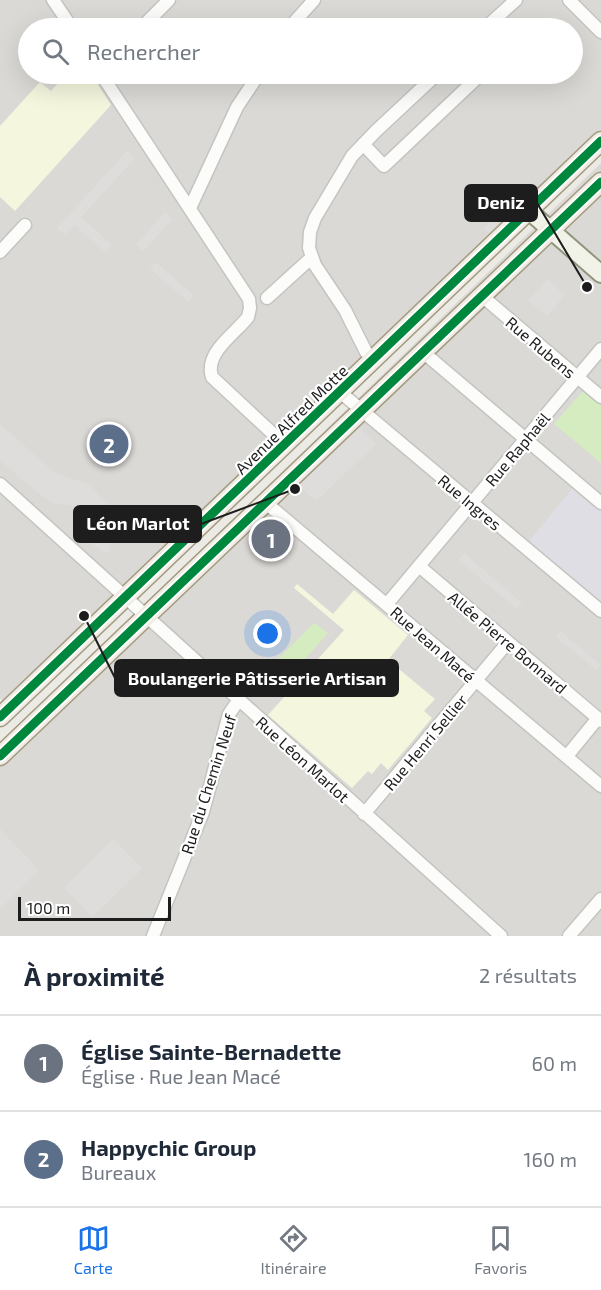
<!DOCTYPE html>
<html lang="fr">
<head>
<meta charset="utf-8">
<style>
	:root { --surface:#fff; --page:#f6f6f7; --text:#1f2937; --muted:#747a83; --line:#e0e1e3; --accent:#1a73e8 }
	body { margin:0; font-family:"Exo 2",sans-serif; background:var(--page); color:var(--text) }
	.scale { position:absolute; left:18px; bottom:15px; width:153px; box-sizing:border-box; padding-left:6px; border:3px solid #1d1d1d; border-top:0; font-size:16px; line-height:21px; white-space:nowrap; color:#1d1d1d; -webkit-text-stroke:4px #fff; paint-order:stroke }
	.you { position:absolute; left:268px; top:634px; width:21px; height:21px; margin:-15px; border:4px solid #fff; border-radius:50%; background:#1a73e8; box-shadow:0 0 0 9px #1a73e833 }
	.badge { display:grid; place-items:center; width:39px; height:39px; border-radius:50%; background:var(--accent); color:#fff; font-size:20px; font-weight:700 }
	.pin { position:absolute; translate:-50% -50%; border:3px solid #fff; box-shadow:0 2px 6px #0006 }
	.list { margin:0; padding:0; list-style:none }
	h2 { display:flex; justify-content:space-between; align-items:center; height:78px; margin:0; padding:0 24px; font-size:26px }
	h2 small { font-size:20px; font-weight:400; color:var(--muted) }
	.list li { display:grid; grid-template-columns:39px 1fr auto; gap:18px; align-items:center; box-sizing:border-box; height:96px; padding:0 24px; border-top:2px solid var(--line) }
	.list b { display:block; font-size:22px; white-space:nowrap }
	.list p { margin:0; font-size:20px; white-space:nowrap; color:var(--muted) }
	.list em { font-size:20px; font-style:normal; color:var(--muted) }
	.icon { flex:none; width:33px; height:33px; fill:none; stroke:currentColor; stroke-width:2; stroke-linecap:round; stroke-linejoin:round }
	.map { position:relative; flex:none; width:601px; height:936px; overflow:hidden }
	.search { position:absolute; background:var(--surface); box-shadow:0 6px 24px #0002; left:18px; right:18px; top:18px; height:66px; display:flex; align-items:center; gap:15px; box-sizing:border-box; padding:0 21px; border-radius:33px; color:var(--muted); font-size:22px }
	.sheet { height:270px; background:var(--surface) }
	nav { display:flex; justify-content:space-around; align-items:center; box-sizing:border-box; height:84px; border-top:2px solid var(--line); background:var(--surface); font-size:16px; color:var(--muted) }
	nav a { display:grid; justify-items:center; gap:3px }
	nav .on { color:var(--accent) }
	.map>svg:first-child { display:block }
	.residential { fill:#dbd9d6; fill-rule:evenodd }
	.education { fill:#f4f6de }
	.grass { fill:#d4ecc0 }
	.parking { fill:#dedddb }
	.plaza { fill:#e0dee5 }
	.lines { fill:none; stroke-linecap:round; stroke-linejoin:round }
	.street-casing { stroke:#c4c4c1; stroke-width:15 }
	.secondary-casing { stroke:#92957c; stroke-width:20 }
	.primary-casing { stroke:#a29a81; stroke-width:21 }
	.street { stroke:#fcfcfb; stroke-width:12 }
	.secondary { stroke:#f2f3e8; stroke-width:16 }
	.primary { stroke:#f0ece3; stroke-width:18 }
	.cycleway-casing { stroke:#fff; stroke-width:13 }
	.cycleway { stroke:#00873e; stroke-width:9 }
	.labels { text-anchor:middle; dominant-baseline:central; stroke-width:4.5; stroke-linejoin:round; paint-order:stroke }
	.street-label { font-size:16px; fill:#1d1d1d; stroke:#fff }
	.leader { fill:none; stroke:#1d1d1d; stroke-width:2 }
	.callout-dot { fill:#1d1d1d; stroke:#fff; stroke-width:2 }
	.callout { fill:#1d1d1d; stroke:#1d1d1d; stroke-width:2 }
	.callout-label { font-size:18px; text-anchor:middle; font-weight:bold; fill:#fff }
</style>
</head>
<body>
<div class="map">
<svg width="601" height="936" viewBox="0 0 601 936">
	<rect width="100%" height="100%" fill="#eceae4"/>
	<path class="residential" d="M0,0H601V130L3,701L0,698ZM28,28H572V74H28Z
		M601,163V936H0V745Z"/>
	<path class="education" d="M66,74H91L111,105L15,211L0,197V126L40,82L51,91Z
		M297,584L333,614L354,590L408,635L388,660L435,699L424,711L432,718L388,770L381,763L372,774L368,771L352,788L268,715L344,630L294,588Z"/>
	<path class="grass" d="M583,391L601,406V463L554,424Z
		M314,623L328,633L283,684L267,670Z"/>
	<path class="parking" d="M127,151L135,158L81,217L112,245L105,253L75,225L65,235L57,228Z
		M532,182L537,187L488,233L483,229Z
		M165,212L173,219L143,251L136,245Z
		M156,262L194,296L188,302L150,269Z
		M547,279L565,295L547,316L528,301Z
		M0,424L54,472L90,485L109,505L115,517V531L108,554L88,542L91,530L86,515L75,506L55,504L42,496L0,461Z
		M359,427L376,444L316,501L299,485Z
		M464,553L522,603L517,609L458,560Z
		M560,631L601,665L596,670L556,637Z
		M0,829L39,870L0,909Z
		M114,839L142,869L92,917L64,887Z"/>
	<path class="plaza" d="M577,483L601,503V611L524,547Z"/>
	<g class="lines">
		<g class="street-casing">
			<path id="street" d="M53,0L72,28
				M569,0L601,32
				M141,28L169,0
				M289,28L314,0
				M485,28L516,0
				M101,74L249,299L250,308L248,317C235,334 204,353 212,377L285,445
				M363,144L384,166L477,78L473,74
				M190,208L237,107L259,74
				M0,252L25,225
				M482,296L601,397
				M267,298L311,258
				M423,352L601,503
				M374,360L366,352L345,310L315,265L309,248L310,232L315,218L352,156L376,131L437,74
				M340,392L601,611
				M0,484L501,936
				M265,502L601,786
				M419,566L601,721
				M387,604L601,349
				M567,756L598,718
				M364,814L508,642
				M153,936L203,812L229,714L238,701
				M569,936L601,899"/>
		</g>
		<g class="secondary-casing">
			<path id="secondary" d="M529,211L601,274"/>
		</g>
		<g class="primary-casing">
			<path id="primary" d="M0,717L601,141
				M0,756L601,182"/>
		</g>
		<use href="#street" class="street"/>
		<use href="#secondary" class="secondary"/>
		<use href="#primary" class="primary"/>
		<g class="cycleway-casing">
			<path id="cycleway" d="M0,717L601,141
				M0,756L601,182"/>
		</g>
		<use href="#cycleway" class="cycleway"/>
	</g>
	<g class="labels">
		<g class="street-label">
			<text transform="translate(541 347) rotate(40)">Rue Rubens</text>
			<text transform="translate(291 419) rotate(-44)">Avenue Alfred Motte</text>
			<text transform="translate(517 449) rotate(-50)">Rue Raphaël</text>
			<text transform="translate(470 502) rotate(40)">Rue Ingres</text>
			<text transform="translate(508 642) rotate(40)">Allée Pierre Bonnard</text>
			<text transform="translate(433 644) rotate(41)">Rue Jean Macé</text>
			<text transform="translate(425 742) rotate(-50)">Rue Henri Sellier</text>
			<text transform="translate(303 759) rotate(42)">Rue Léon Marlot</text>
			<text transform="translate(208 784) rotate(-72)">Rue du Chemin Neuf</text>
		</g>
	</g>
	<path class="leader" d="M587 287L537 203M295 489L201 524M84 616L115 678"/>
	<g class="callout-dot">
		<circle cx="587" cy="287" r="6"/>
		<circle cx="295" cy="489" r="6"/>
		<circle cx="84" cy="616" r="6"/>
	</g>
	<g class="callout">
		<rect x="465" y="185" width="72" height="36" rx="6"/>
		<rect x="74" y="506" width="127" height="36" rx="6"/>
		<rect x="115" y="660" width="283" height="36" rx="6"/>
	</g>
	<g class="callout-label">
		<text x="501" y="209">Deniz</text>
		<text x="138" y="530">Léon Marlot</text>
		<text x="257" y="685">Boulangerie Pâtisserie Artisan</text>
	</g>
</svg>
<div class="scale">100 m</div>
<div class="you"></div>
<div class="pin badge" style="left:271px;top:539px;background:#6b7280">1</div>
<div class="pin badge" style="left:109px;top:444px;background:#5c6f8a">2</div>
<div class="search"><svg class="icon" aria-label="search" viewBox="0 0 24 24"><circle cx="10" cy="10" r="6"/><path d="M15 15l6 6"/></svg>Rechercher</div>
</div>
<section class="sheet">
<h2>À proximité<small>2 résultats</small></h2>
<ul class="list">
<li><span class="badge" style="background:#6b7280">1</span><div><b>Église Sainte-Bernadette</b><p>Église · Rue Jean Macé</p></div><em>60 m</em></li>
<li><span class="badge" style="background:#5c6f8a">2</span><div><b>Happychic Group</b><p>Bureaux</p></div><em>160 m</em></li>
</ul>
</section>
<nav>
<a class="on"><svg class="icon" aria-label="map" viewBox="0 0 24 24"><path d="M3 6l6-2 6 2 6-2v14l-6 2-6-2-6 2zM9 4v14M15 6v14"/></svg>Carte</a>
<a><svg class="icon" aria-label="directions" viewBox="0 0 24 24"><path d="M12 3l9 9-9 9-9-9zM9 14v-3h6M13 9l2 2-2 2"/></svg>Itinéraire</a>
<a><svg class="icon" aria-label="saved" viewBox="0 0 24 24"><path d="M7 4h10v16l-5-4-5 4z"/></svg>Favoris</a>
</nav>
</body>
</html>
